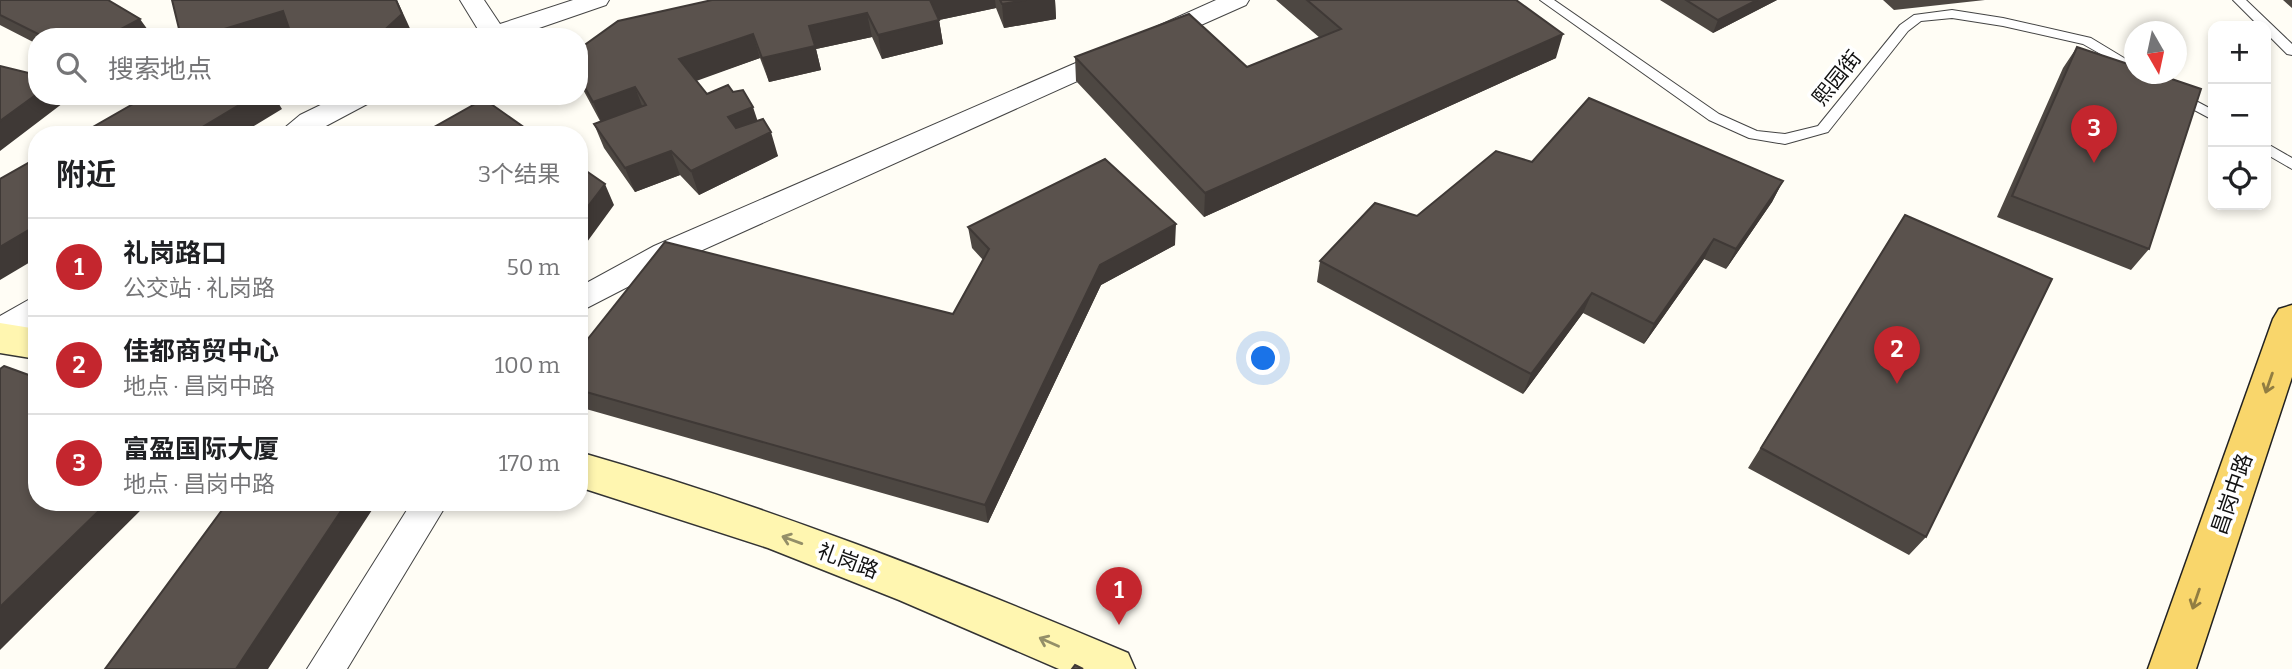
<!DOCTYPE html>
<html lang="zh">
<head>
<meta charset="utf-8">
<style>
	:root { --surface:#fff; --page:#f2f2f2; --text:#202124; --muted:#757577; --line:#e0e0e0; --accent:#c4262e }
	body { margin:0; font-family:Bitter,"Noto Sans SC",serif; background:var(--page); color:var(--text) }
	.controls { position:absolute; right:21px; top:21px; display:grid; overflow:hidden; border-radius:14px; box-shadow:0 4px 10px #0003 }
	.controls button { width:63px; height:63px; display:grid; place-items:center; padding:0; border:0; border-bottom:2px solid var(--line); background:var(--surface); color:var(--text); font:35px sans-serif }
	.compass { position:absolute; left:2124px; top:21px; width:63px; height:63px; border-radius:50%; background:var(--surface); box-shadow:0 4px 10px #0003; rotate:171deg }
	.you { position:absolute; left:1264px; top:359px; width:24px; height:24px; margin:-18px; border:5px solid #fff; border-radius:50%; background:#1a73e8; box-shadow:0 0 0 10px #1a73e833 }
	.badge { display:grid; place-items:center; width:46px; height:46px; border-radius:50%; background:var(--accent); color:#fff; font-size:23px; font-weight:700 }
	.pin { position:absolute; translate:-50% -58px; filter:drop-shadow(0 2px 4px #0008) }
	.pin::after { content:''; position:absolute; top:37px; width:24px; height:21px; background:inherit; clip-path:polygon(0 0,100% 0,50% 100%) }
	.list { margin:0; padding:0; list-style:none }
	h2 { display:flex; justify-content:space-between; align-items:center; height:91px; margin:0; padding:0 28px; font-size:30px }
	h2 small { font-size:23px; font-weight:400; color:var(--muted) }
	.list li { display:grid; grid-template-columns:46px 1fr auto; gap:21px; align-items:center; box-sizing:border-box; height:98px; padding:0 28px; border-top:2px solid var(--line) }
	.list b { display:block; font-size:26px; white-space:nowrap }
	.list p { margin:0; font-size:23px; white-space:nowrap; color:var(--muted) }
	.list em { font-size:23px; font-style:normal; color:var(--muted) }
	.icon { flex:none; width:38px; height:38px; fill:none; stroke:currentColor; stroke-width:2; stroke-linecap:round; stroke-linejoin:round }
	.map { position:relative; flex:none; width:2292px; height:669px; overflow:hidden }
	.search { position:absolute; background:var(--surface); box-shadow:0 4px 10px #0003; left:28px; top:28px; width:560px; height:77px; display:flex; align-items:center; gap:18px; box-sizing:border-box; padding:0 24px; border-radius:28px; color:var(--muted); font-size:26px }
	.panel { position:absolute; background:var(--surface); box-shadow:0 4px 10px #0003; left:28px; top:126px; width:560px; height:385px; border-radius:28px }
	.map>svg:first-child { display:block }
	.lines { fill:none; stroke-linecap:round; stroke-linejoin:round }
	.lane-casing { stroke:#444; stroke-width:2 }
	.street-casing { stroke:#444; stroke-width:2 }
	.secondary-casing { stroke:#333; stroke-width:3 }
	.primary-casing { stroke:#222; stroke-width:3 }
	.lane { fill:#fff; fill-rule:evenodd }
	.street { fill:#fff; fill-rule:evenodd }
	.secondary { fill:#fff6b0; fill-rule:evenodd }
	.primary { fill:#f9d66b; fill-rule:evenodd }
	.wall { fill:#4d4742 }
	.shaded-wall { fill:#3f3936 }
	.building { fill:#5a524d; stroke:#3f3936; stroke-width:2 }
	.oneway { stroke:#917d42 }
	.oneway2 { stroke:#948f68 }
	.labels { text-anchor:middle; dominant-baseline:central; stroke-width:7; stroke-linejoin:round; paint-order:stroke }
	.street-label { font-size:21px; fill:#111; stroke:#fff }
</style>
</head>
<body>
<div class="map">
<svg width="2292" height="669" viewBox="0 0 2292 669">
	<rect width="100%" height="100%" fill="#fffdf5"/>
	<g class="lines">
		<g class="lane-casing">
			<path id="lane" d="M1540,0H1554L1719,114L1757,131L1785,134L1818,126L1900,25L1914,15L1952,10L2003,18L2091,38L2134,64V73L2083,44L2003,26L1952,18L1921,21L1908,31L1828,132L1785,144L1749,138L1709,120Z
				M2233,0H2246L2292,44V55L2287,54L2266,33V26H2259Z
				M2177,91L2213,110V120L2172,98L2170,95Z
				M2266,143L2292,158V169L2266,154Z"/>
		</g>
		<g class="street-casing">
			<path id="street" d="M460,0H484L500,24L573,0H609L606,5L513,37H475L479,31Z
				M1216,0H1249L1246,5L1165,41H1147L1143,36L1147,31Z
				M1115,46L1124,48L1128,54L1124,60L676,262L579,312V287L654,246Z
				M339,96H375L371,102L309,135H276L300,115Z
				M37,295V323L11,341L0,344V316Z
				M412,502H448L347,669H307Z"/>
		</g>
		<g class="secondary-casing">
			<path id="secondary" d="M0,323L37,329V359L0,353Z
				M579,452C767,506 948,577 1128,653L1135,669H1059L899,600L768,548L579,487Z"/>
		</g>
		<g class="primary-casing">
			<path id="primary" d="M2292,305V377L2196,669H2148L2273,319L2279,309Z"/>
		</g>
		<use href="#lane" class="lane"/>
		<use href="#street" class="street"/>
		<use href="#secondary" class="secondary"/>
		<use href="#primary" class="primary"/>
	</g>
	<path class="wall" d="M0,0L153,37H37V44L0,25Z
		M712,0H1055L1056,19L1004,28L996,8L939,20L943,44L882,59L872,37L816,49L821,70L769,82L760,58L696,80L707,94L733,92L758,121L778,156L699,195L680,175L635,192L604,148L594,124L600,121L579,82V49Z
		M1276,0H1516L1556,58L1204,217L1076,81L1075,57L1247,67L1320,38Z
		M1660,0H1777L1713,33Z
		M1883,0H1985L1894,10Z
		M2283,0H2292V8Z
		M2077,47L2149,249L2131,270L1997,217L2063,68Z
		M1532,162L1783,181L1772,202L1726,269L1704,259L1644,344L1583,313L1523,394L1317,282L1320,261Z
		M968,227L1175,245L1101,285L988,523L579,407V350L953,314L983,260L972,248Z
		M1892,236L1926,537L1909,555L1748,468Z"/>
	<path class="shaded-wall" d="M396,0H397L413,35L411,37H377Z
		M930,0H995L996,8L939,20L943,44L882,59L878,35Z
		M1026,0H1055L1056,19L1004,28L1002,4Z
		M1757,0H1777L1713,33L1718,20Z
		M283,11L296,32L281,37H198Z
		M867,13L872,37L816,49L821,70L769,82L762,58L809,26Z
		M140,19L153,37H106Z
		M753,34L760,58L688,84L679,59Z
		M1563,34L1556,58L1204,217L1205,193Z
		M635,87L644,111L603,126L593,102Z
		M37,94V96L71,97L0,151V121Z
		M254,96H274L282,109L239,135H189Z
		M753,107L761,131L736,141L728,117Z
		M771,132L778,156L699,195L691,171Z
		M671,151L680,175L635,192L625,168Z
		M1783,181L1772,202L1726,269L1736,249Z
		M605,184L614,205L579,253V218Z
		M1176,224L1175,245L1101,285L988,523L985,505L1100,265Z
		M37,225V258L0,280V247Z
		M1714,239L1704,259L1644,344L1654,324Z
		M1592,293L1583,313L1523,394L1531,374Z
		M108,502H149L0,650V607Z
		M347,502H370L374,507L268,669H236Z"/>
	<path class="building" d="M0,0H108L140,19L106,37H44L0,15Z
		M172,0H396L402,14L377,37H292L283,11L198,37H181Z
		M712,0H930L939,20L878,35L867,13L809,26L815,46L762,58L753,34L679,59L707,94L728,85L733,92L743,90L753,107L728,117L736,128L763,119L771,132L691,171L671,151L625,168L594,124L646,105L635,87L593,102L579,77V49L618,21Z
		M1000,0H1026L1002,4Z
		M1307,0H1516L1563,34L1205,193L1075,57L1189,14L1247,67L1341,29Z
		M1686,0H1757L1718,20Z
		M2077,47L2134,66V74H2157L2201,89L2149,249L2012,196Z
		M0,66L37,75V94L0,121Z
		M147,96H254L189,135H79Z
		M1589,98L1783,181L1736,249L1714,239L1654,324L1592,293L1531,374L1320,261L1375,203L1417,216L1496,151L1532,162Z
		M484,99L535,135H420Z
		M37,158V225L0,247V179Z
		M1105,159L1176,224L1100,265L985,505L579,390V350L665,242L953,314L989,249L968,227Z
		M579,166L605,184L579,218Z
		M1905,215L2052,279L1926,537L1761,448Z
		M4,366L37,378V502H108L0,607V369Z
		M228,502H347L236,669H105Z
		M1075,665L1083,669H1072Z"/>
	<defs><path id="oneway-shaft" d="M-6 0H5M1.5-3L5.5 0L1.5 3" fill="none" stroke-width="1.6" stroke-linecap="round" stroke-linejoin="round" transform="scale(1.75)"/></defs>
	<g class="oneway">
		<use href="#oneway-shaft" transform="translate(2269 383) rotate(109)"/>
		<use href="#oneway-shaft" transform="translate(2196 599) rotate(109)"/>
	</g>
	<g class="oneway2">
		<use href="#oneway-shaft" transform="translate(792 540) rotate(-160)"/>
		<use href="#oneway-shaft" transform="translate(1049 642) rotate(-156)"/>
	</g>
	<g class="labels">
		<g class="street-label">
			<text transform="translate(1837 78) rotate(-51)">熙园街</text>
			<text transform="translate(2232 494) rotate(-71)">昌岗中路</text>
			<text transform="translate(848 561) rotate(20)">礼岗路</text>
		</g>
	</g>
</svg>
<div class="controls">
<button>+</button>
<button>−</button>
<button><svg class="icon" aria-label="locate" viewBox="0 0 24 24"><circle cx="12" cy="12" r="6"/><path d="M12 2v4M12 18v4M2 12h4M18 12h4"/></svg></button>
</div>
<svg class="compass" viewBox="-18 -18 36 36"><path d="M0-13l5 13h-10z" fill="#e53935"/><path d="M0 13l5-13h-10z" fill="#757577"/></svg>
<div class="you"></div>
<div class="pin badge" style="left:1119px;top:625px">1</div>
<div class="pin badge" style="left:1897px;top:384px">2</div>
<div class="pin badge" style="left:2094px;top:163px">3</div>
<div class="search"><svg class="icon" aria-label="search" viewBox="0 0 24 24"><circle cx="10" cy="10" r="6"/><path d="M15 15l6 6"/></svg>搜索地点</div>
<section class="panel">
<h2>附近<small>3个结果</small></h2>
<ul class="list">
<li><span class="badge">1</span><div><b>礼岗路口</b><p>公交站 · 礼岗路</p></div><em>50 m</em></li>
<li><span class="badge">2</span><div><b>佳都商贸中心</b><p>地点 · 昌岗中路</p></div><em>100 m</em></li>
<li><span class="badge">3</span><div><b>富盈国际大厦</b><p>地点 · 昌岗中路</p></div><em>170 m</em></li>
</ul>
</section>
</div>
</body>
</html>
